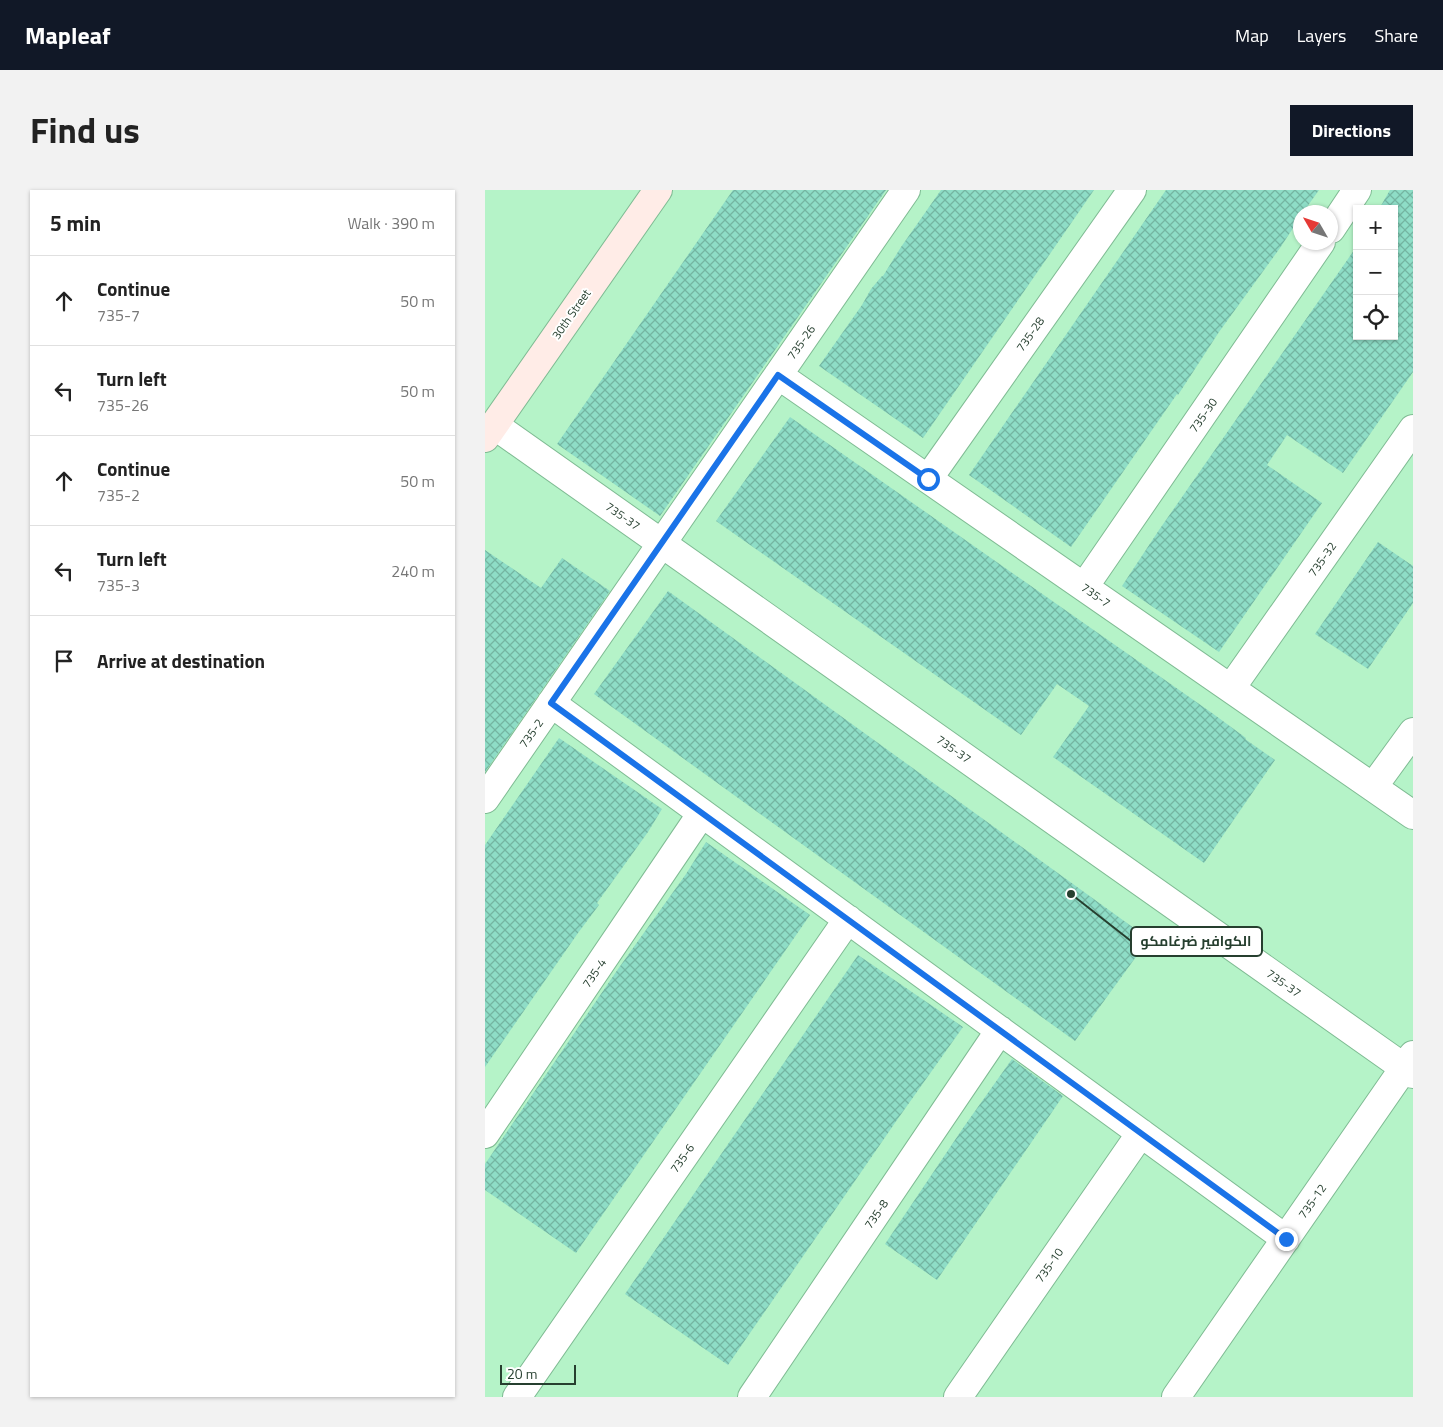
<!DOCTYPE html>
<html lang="en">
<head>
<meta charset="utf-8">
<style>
	:root { --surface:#fff; --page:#f2f2f2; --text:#222; --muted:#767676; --line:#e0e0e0; --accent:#111827 }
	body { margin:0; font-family:"Titillium Web",Cairo,sans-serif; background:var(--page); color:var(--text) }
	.controls { position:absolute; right:15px; top:15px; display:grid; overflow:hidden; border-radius:0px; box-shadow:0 1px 4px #0004 }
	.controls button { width:45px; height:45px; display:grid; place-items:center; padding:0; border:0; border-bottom:1px solid var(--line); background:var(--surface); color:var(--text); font:25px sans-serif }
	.compass { position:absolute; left:808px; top:15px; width:45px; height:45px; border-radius:50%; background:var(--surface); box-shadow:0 1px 4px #0004; rotate:309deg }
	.scale { position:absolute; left:15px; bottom:12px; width:76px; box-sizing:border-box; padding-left:5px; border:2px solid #263f2f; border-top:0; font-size:14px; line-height:18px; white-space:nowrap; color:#263f2f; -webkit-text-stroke:4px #fff; paint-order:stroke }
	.stop { position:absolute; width:15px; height:15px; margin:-11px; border:4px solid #1a73e8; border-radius:50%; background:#fff }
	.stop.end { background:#1a73e8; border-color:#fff; box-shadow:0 1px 5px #0008 }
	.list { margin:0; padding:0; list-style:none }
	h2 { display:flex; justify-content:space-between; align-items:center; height:65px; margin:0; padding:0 20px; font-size:21px }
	h2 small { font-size:16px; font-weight:400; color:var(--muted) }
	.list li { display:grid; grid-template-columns:32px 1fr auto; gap:15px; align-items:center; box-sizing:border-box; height:90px; padding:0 20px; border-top:1px solid var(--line) }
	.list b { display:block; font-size:19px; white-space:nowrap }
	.list p { margin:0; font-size:16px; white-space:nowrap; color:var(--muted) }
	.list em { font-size:16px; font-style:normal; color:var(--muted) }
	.icon { flex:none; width:28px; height:28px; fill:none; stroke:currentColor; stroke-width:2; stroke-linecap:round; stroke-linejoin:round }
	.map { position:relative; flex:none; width:928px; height:1207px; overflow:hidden; border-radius:0px }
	header { display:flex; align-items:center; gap:30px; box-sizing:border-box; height:70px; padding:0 25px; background:var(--accent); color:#fff }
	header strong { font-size:24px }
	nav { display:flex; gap:28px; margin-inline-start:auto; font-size:18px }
	.intro { display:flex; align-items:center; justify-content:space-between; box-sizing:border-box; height:120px; padding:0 30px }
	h1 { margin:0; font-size:35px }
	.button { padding:12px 22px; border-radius:0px; background:var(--accent); color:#fff; font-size:18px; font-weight:700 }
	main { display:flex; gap:30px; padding:0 30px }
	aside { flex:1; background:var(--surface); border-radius:0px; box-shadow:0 1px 4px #0004 }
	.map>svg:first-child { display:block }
	.building { fill:url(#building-cross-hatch) }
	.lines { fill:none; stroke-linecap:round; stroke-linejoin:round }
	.street-casing { stroke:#7fbb93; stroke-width:30 }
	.secondary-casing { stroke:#7fbb93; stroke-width:30 }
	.street { stroke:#fff; stroke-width:28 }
	.secondary { stroke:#ffece7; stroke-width:28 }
	.route { stroke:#1a73e8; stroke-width:6 }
	.labels { text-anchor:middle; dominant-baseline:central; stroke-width:4; stroke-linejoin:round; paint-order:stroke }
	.street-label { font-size:12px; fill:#263f2f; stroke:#fff }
	.leader { fill:none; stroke:#263f2f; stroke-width:2 }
	.callout-dot { fill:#263f2f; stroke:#fff; stroke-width:2 }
	.callout { fill:#fff; stroke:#263f2f; stroke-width:2 }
	.callout-label { font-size:14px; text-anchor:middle; font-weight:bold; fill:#263f2f }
</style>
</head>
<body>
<header>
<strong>Mapleaf</strong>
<nav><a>Map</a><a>Layers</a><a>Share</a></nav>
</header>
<div class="intro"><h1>Find us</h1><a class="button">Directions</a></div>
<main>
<aside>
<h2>5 min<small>Walk · 390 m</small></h2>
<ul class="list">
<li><svg class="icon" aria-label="ahead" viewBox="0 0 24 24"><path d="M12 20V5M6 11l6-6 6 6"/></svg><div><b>Continue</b><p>735-7</p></div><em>50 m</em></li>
<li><svg class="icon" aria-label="left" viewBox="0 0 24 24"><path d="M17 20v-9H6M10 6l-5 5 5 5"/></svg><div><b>Turn left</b><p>735-26</p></div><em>50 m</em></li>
<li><svg class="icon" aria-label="ahead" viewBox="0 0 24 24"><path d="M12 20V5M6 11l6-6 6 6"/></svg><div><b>Continue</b><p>735-2</p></div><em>50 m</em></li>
<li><svg class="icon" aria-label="left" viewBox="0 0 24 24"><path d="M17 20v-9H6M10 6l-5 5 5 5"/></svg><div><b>Turn left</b><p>735-3</p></div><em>240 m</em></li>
<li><svg class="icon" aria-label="arrive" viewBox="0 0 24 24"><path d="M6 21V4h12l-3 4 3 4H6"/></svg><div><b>Arrive at destination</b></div></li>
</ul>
</aside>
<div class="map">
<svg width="928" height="1207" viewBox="0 0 928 1207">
	<defs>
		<pattern id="building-cross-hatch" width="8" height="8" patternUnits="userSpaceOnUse" patternTransform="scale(1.25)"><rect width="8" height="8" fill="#8eddc7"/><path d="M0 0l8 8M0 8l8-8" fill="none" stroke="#74b5a2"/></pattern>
	</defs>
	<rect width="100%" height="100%" fill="#b5f3c8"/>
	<path class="building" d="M248,0H401L175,326L72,254Z
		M456,0H609L438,248L334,176L377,115L386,99L397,86H398L416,57Z
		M681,0H834L822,17L818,22H816V26L795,58L734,142L693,205L692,204L586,357L484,285Z
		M905,0H928V182L858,283L802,245L782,275L837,313L734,462L637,396L674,340L872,56V146H909V19H894Z
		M305,227L727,523L761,548L760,549L790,570L719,673L568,567L604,516L572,494L536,545L231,331Z
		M893,352L928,376V413L883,479L830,444Z
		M0,360L56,398L77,368L125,401L0,582Z
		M183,401L664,749L590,851L109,504Z
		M74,548L177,619L163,642L112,713L114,715L93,743L0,877V655Z
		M221,652L325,725L91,1063L0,1000V974L133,779L201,684Z
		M373,765L478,837L412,930L243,1175L140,1104Z
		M527,869L578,906L452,1090L400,1054L478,938Z"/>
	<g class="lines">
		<g class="street-casing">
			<path id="street" d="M846,39L872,0
				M293,185L928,625
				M9,235L928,884
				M443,289L647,0
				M599,397L836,52
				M746,498L928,239
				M66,513L801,1049
				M888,597L928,542
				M0,609L421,0
				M0,944L217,623
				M32,1207L363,729
				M267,1207L515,840
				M473,1207L656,943
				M691,1207L928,865"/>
		</g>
		<g class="secondary-casing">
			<path id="secondary" d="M0,248L173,0"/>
		</g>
		<use href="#street" class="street"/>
		<use href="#secondary" class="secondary"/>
	</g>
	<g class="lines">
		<path class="route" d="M443,289L293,185L66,513L801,1049"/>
	</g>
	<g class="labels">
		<g class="street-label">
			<text transform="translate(86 124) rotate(-55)">30th Street</text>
			<text transform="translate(545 144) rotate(-55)">735-28</text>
			<text transform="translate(316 152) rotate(-55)">735-26</text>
			<text transform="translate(718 225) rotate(-55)">735-30</text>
			<text transform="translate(138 326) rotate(35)">735-37</text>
			<text transform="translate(837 369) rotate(-55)">735-32</text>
			<text transform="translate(611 405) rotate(35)">735-7</text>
			<text transform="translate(46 543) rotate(-55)">735-2</text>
			<text transform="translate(469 559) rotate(35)">735-37</text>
			<text transform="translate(109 783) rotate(-56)">735-4</text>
			<text transform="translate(799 793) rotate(35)">735-37</text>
			<text transform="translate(197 968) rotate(-55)">735-6</text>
			<text transform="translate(827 1011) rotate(-55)">735-12</text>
			<text transform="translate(391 1024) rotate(-56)">735-8</text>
			<text transform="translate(564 1075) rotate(-55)">735-10</text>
		</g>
	</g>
	<path class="leader" d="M586 704L646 751"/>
	<circle class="callout-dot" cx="586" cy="704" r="5"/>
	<rect class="callout" x="646" y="737" width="131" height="29" rx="5"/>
	<g class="callout-label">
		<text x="711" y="756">الكوافير ضرغامكو</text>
	</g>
</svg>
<div class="controls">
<button>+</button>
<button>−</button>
<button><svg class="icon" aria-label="locate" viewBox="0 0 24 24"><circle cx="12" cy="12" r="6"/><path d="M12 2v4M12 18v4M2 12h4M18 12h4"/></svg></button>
</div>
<svg class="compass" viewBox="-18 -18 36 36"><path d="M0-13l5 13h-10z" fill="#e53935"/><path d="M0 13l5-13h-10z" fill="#767676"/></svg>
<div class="scale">20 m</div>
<div class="stop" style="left:443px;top:289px"></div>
<div class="stop end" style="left:801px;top:1049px"></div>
</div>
</main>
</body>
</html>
